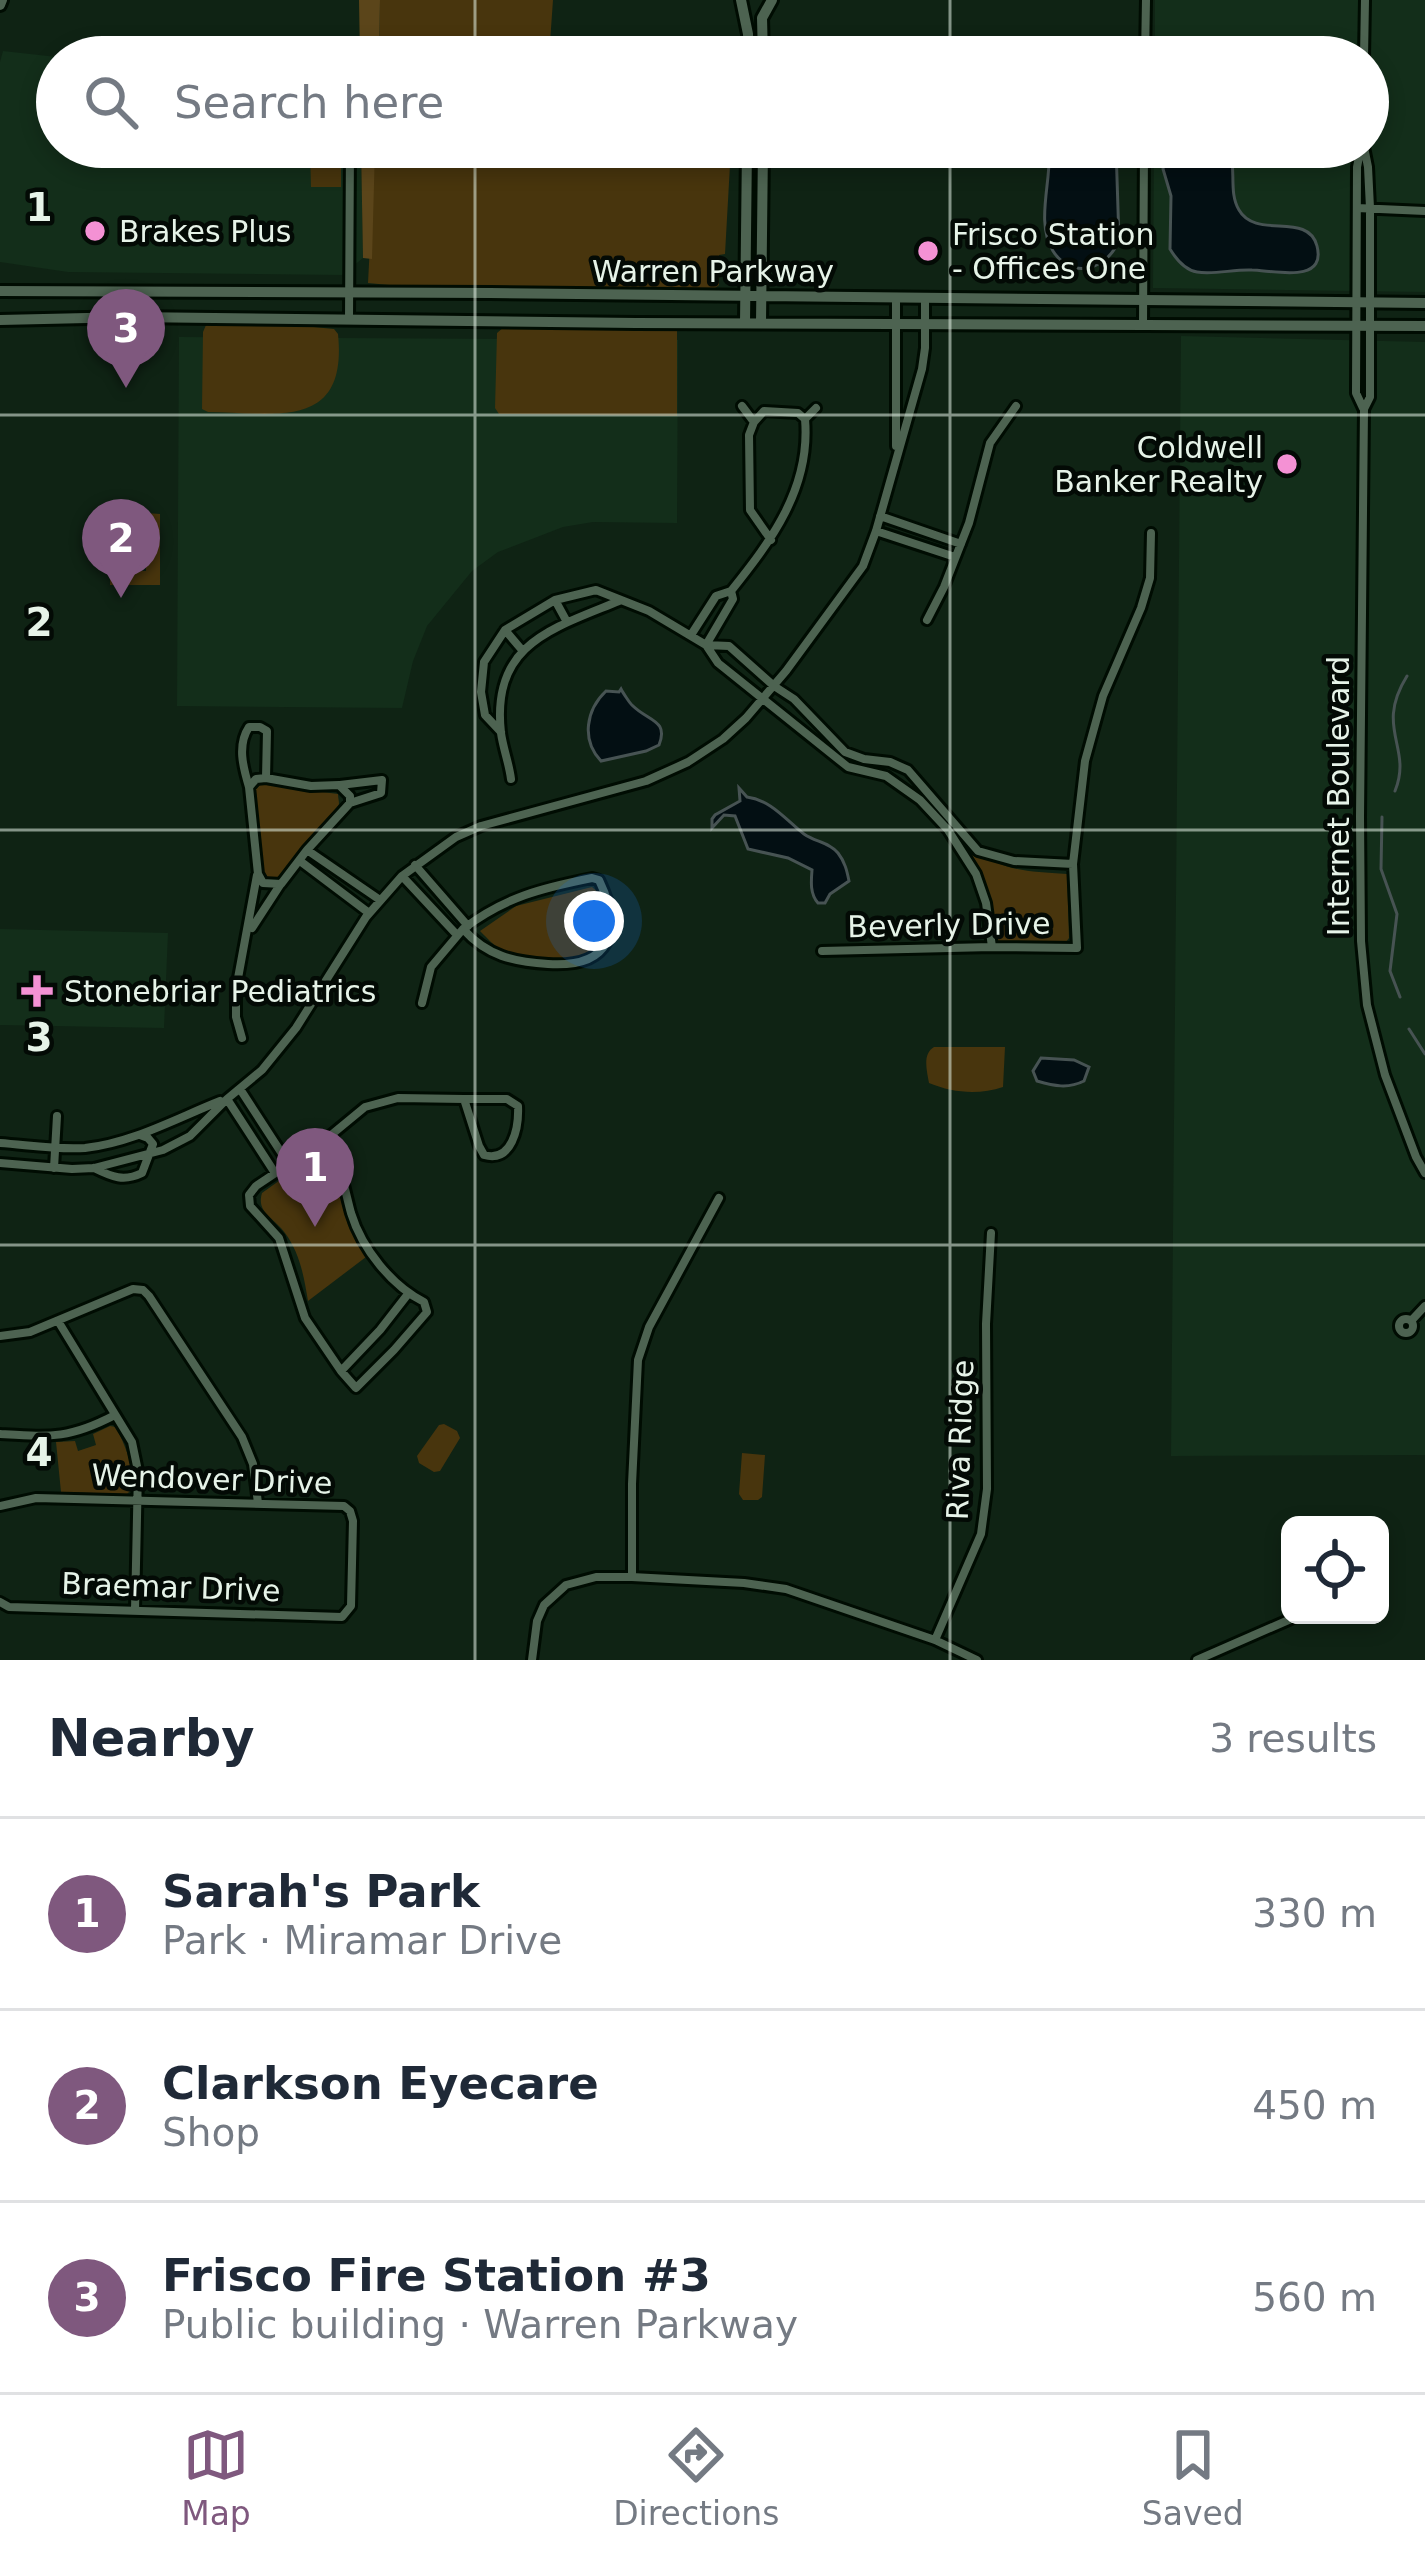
<!DOCTYPE html>
<html lang="en">
<head>
<meta charset="utf-8">
<style>
	:root { --surface:#fff; --page:#f6f6f7; --text:#1f2937; --muted:#747a83; --line:#e0e1e3; --accent:#7f587e }
	body { margin:0; font-family:"DejaVu Sans",sans-serif; background:var(--page); color:var(--text) }
	.controls { position:absolute; right:36px; bottom:36px; display:grid; overflow:hidden; border-radius:18px; box-shadow:0 6px 18px #0003 }
	.controls button { width:108px; height:108px; display:grid; place-items:center; padding:0; border:0; border-bottom:3px solid var(--line); background:var(--surface); color:var(--text); font:60px sans-serif }
	.you { position:absolute; left:594px; top:921px; width:42px; height:42px; margin:-30px; border:9px solid #fff; border-radius:50%; background:#1a73e8; box-shadow:0 0 0 18px #1a73e833 }
	.badge { display:grid; place-items:center; width:78px; height:78px; border-radius:50%; background:var(--accent); color:#fff; font-size:39px; font-weight:700 }
	.pin { position:absolute; translate:-50% -99px; filter:drop-shadow(0 3px 6px #0008) }
	.pin::after { content:''; position:absolute; top:63px; width:42px; height:36px; background:inherit; clip-path:polygon(0 0,100% 0,50% 100%) }
	.list { margin:0; padding:0; list-style:none }
	h2 { display:flex; justify-content:space-between; align-items:center; height:156px; margin:0; padding:0 48px; font-size:51px }
	h2 small { font-size:39px; font-weight:400; color:var(--muted) }
	.list li { display:grid; grid-template-columns:78px 1fr auto; gap:36px; align-items:center; box-sizing:border-box; height:192px; padding:0 48px; border-top:3px solid var(--line) }
	.list b { display:block; font-size:45px; white-space:nowrap }
	.list p { margin:0; font-size:39px; white-space:nowrap; color:var(--muted) }
	.list em { font-size:39px; font-style:normal; color:var(--muted) }
	.icon { flex:none; width:66px; height:66px; fill:none; stroke:currentColor; stroke-width:2; stroke-linecap:round; stroke-linejoin:round }
	.map { position:relative; flex:none; width:1425px; height:1660px; overflow:hidden }
	.search { position:absolute; background:var(--surface); box-shadow:0 6px 18px #0003; left:36px; right:36px; top:36px; height:132px; display:flex; align-items:center; gap:30px; box-sizing:border-box; padding:0 42px; border-radius:66px; color:var(--muted); font-size:45px }
	.sheet { height:732px; background:var(--surface) }
	nav { display:flex; justify-content:space-around; align-items:center; box-sizing:border-box; height:168px; border-top:3px solid var(--line); background:var(--surface); font-size:33px; color:var(--muted) }
	nav a { display:grid; justify-items:center; gap:6px }
	nav .on { color:var(--accent) }
	.map>svg:first-child { display:block }
	.built { fill:#132e1a }
	.green { fill:#48350d }
	.forest { fill:#5b451a }
	.water { fill:#030f13; stroke:#475353; stroke-width:3 }
	.lines { fill:none; stroke-linecap:round; stroke-linejoin:round }
	.stream { stroke:#475353; stroke-width:3 }
	.street-casing { stroke:#000c02; stroke-width:14 }
	.secondary-casing { stroke:#000c02; stroke-width:16 }
	.street { stroke:#4d6351; stroke-width:8 }
	.secondary { stroke:#4d6351; stroke-width:10 }
	.grid { fill:none; stroke:#e6f3e8; stroke-width:3; stroke-opacity:0.55 }
	.poi-dot { fill:#f491d4; stroke:#030a05; stroke-width:4.5 }
	.labels { text-anchor:middle; dominant-baseline:central; stroke-width:9; stroke-linejoin:round; paint-order:stroke }
	.poi-label { font-size:30px; fill:#e6f3e8; stroke:#030a05; text-anchor:start }
	.street-label { font-size:30px; fill:#e6f3e8; stroke:#030a05 }
	.grid-label { font-size:39px; text-anchor:middle; font-weight:bold; fill:#e6f3e8; stroke:#030a05; stroke-width:9; stroke-linejoin:round; paint-order:stroke }
</style>
</head>
<body>
<div class="map">
<svg width="1425" height="1660" viewBox="0 0 1425 1660">
	<rect width="100%" height="100%" fill="#0f2314"/>
	<path class="built" d="M1155,0H1425V292L1153,288L1154,147H1368V57H1155Z
		M3,51L57,57V147H361L363,258L342,275L68,272L0,262V62Z
		M1181,336L1425,342V1455L1171,1456Z
		M179,337L678,340L677,523L593,522L563,527L498,552L472,571L427,626L413,661L402,708L177,706Z
		M0,929L168,933L164,1028L0,1025Z"/>
	<path class="green" d="M380,0H553L549,57H379Z
		M254,147H341V187H311L310,149Z
		M375,147H731L725,254L719,255V285L714,289L410,287L368,283Z
		M273,323L334,329L338,334C348,431 275,413 208,412L202,409L203,332L206,325Z
		M505,326L677,328V416L499,414L495,408L497,333Z
		M146,513L160,514V585H110V571H146Z
		M261,784L338,794C338,797 339,801 339,804C338,810 286,868 278,879L272,880L261,874L258,820L253,792Z
		M971,849C1007,872 1026,871 1067,874L1069,938L1063,946L1001,944L995,938L986,885L968,851Z
		M592,887L600,894C602,912 608,936 596,951C581,969 521,960 502,950C494,946 487,938 480,931L516,906Z
		M934,1047H1005L1003,1087C979,1095 953,1093 929,1083C927,1071 922,1054 934,1047Z
		M318,1153L328,1157L332,1166L348,1225L366,1257L308,1301C304,1277 300,1253 285,1233C274,1217 256,1213 262,1193Z
		M444,1424L457,1431L460,1438L440,1471L434,1472L419,1463L417,1456L439,1425Z
		M110,1426L116,1427C126,1447 134,1467 132,1489L127,1494L61,1492L56,1442L75,1441L78,1451L96,1445L93,1434Z
		M742,1453L765,1455L762,1497L758,1500H743L739,1494Z"/>
	<path class="forest" d="M359,0H380L379,57H360Z
		M361,147H375L372,259L363,258Z"/>
	<path class="water" d="M1049,147H1116L1119,240C1108,269 1072,281 1053,251C1035,222 1052,181 1049,147Z
		M1168,147H1229C1237,167 1228,192 1239,210C1256,240 1308,211 1317,246C1327,285 1271,270 1252,270C1234,269 1214,275 1197,272C1185,270 1176,259 1170,249L1171,196L1163,169Z
		M621,689C622,691 630,704 633,706C648,721 669,720 659,745L646,751L601,761C581,740 586,710 606,691L619,692Z
		M739,788L747,797C771,800 786,820 804,834C815,842 829,842 838,853C845,862 847,871 849,881L830,894L825,903H818C810,894 811,882 812,870L788,858L748,849L735,816L724,815L712,828V819L715,815L740,801Z
		M1041,1058L1074,1060L1089,1067L1084,1081C1068,1089 1054,1086 1037,1081L1033,1071Z"/>
	<g class="lines">
		<path class="stream" d="M1395,791C1413,747 1374,729 1407,676
			M1382,817L1381,869L1397,914L1390,971L1400,997
			M1409,1029L1425,1054"/>
		<g class="street-casing">
			<path id="street" d="M1145,57L1146,0
				M1364,57L1365,0
				M1361,147L1357,167L1356,393L1363,408
				M1364,147L1368,167L1370,208V397L1364,409L1360,817L1361,941L1367,1005L1385,1075L1416,1157L1425,1173
				M1357,208L1425,211
				M349,319L350,147
				M1143,325L1144,147
				M742,406L754,422
				M805,419L816,408
				M896,446V297
				M880,516L961,544
				M876,531L955,557
				M731,591C771,541 811,488 805,419L798,413L764,411L754,422L749,435L750,510L771,540
				M555,600L567,622
				M927,620L944,587L969,523L990,443L1016,406
				M505,630L522,650
				M501,732L485,715L481,692L484,662L505,630L555,600L596,590L649,611L706,645L733,599L731,591L716,596L691,635
				M266,778L311,786L339,785L350,796V803L307,850L281,884L263,883L258,874L249,787L256,779Z
				M511,779C509,763 503,748 501,733C491,644 551,629 619,601
				M340,785L382,780L381,793L350,803
				M249,787C243,767 237,745 249,727H260L267,731L266,778
				M307,850L380,900
				M300,861L369,913
				M415,865L468,926
				M402,876L457,935
				M592,878L599,880C624,932 610,968 548,964C514,962 487,956 463,929C505,897 542,888 592,878Z
				M252,928L280,885
				M992,947L986,903L976,874L948,830L920,800L886,776L848,767L718,663L706,645L729,646L774,686L794,699L845,752L864,759L890,762L908,770L978,851L1014,861L1073,864
				M822,951L992,947L1077,948L1073,864L1085,761L1103,696L1141,608L1150,578L1151,533
				M422,1003L431,967L463,929
				M242,1038L236,1017V989L257,875
				M240,1089L288,1163
				M227,1099L275,1173
				M464,1099H507L518,1106C519,1128 512,1163 484,1155L479,1146Z
				M325,1140C341,1164 344,1187 351,1213C362,1249 392,1286 424,1302L427,1312L394,1350L356,1388L341,1371L305,1318L279,1238L250,1206L249,1195L256,1186L325,1140L365,1107L398,1098L464,1099
				M0,1143C28,1145 57,1150 85,1148C132,1143 177,1118 220,1101
				M0,1163L72,1169L94,1168L163,1150L190,1136L227,1099L262,1070L296,1028L366,917L402,876L456,837L481,826L646,781L688,762L723,739L746,718L786,671L863,566L876,531L922,369L925,348V298
				M54,1168L57,1116
				M94,1168C112,1177 124,1182 142,1173L153,1144L148,1138L140,1135
				M1399 1326a7 7 0 1 1 14 0a7 7 0 1 1-14 0Z
				M58,1321L132,1442L138,1471L135,1610
				M1411,1321L1425,1306
				M0,1336L30,1332L133,1289L143,1290L149,1296L242,1437L253,1464L258,1503
				M341,1371L380,1330L408,1294
				M0,1434C51,1437 69,1439 115,1415
				M0,1506L36,1498L344,1506L350,1511L353,1521L351,1606L342,1617L9,1607L0,1602
				M632,1577V1484L638,1360L649,1327L719,1198
				M935,1640L981,1534L987,1489L986,1324L991,1233
				M532,1660L537,1621L544,1605L566,1585L596,1577H632L744,1583L786,1589L935,1640L977,1660
				M1197,1660L1300,1615"/>
		</g>
		<g class="secondary-casing">
			<path id="secondary" d="M741,0L748,34L749,57
				M0,5L2,0
				M763,57L762,18L772,0
				M0,291L490,293L1425,303
				M0,320L131,317L636,323L1425,326
				M745,323L747,147
				M761,323L763,147"/>
		</g>
		<use href="#street" class="street"/>
		<use href="#secondary" class="secondary"/>
	</g>
	<path class="grid" d="M475,0V57M950,0V57M475,147V1660M950,147V1660M0,415H1425M0,830H1425M0,1245H1425"/>
	<g class="poi-dot">
		<circle cx="95" cy="231" r="12"/>
		<circle cx="928" cy="251" r="12"/>
		<circle cx="1287" cy="464" r="12"/>
		<path d="M31 973h12v12h12v12h-12v12h-12v-12h-12v-12h12z"/>
	</g>
	<g class="labels">
		<g class="poi-label">
			<text x="119" y="231">Brakes Plus</text>
			<text x="952" y="234">Frisco Station<tspan x="952" dy="34">- Offices One</tspan></text>
			<text x="1263" y="447" text-anchor="end">Coldwell<tspan x="1263" dy="34">Banker Realty</tspan></text>
			<text x="64" y="991">Stonebriar Pediatrics</text>
		</g>
		<g class="street-label">
			<text x="713" y="271">Warren Parkway</text>
			<text transform="translate(1338 796) rotate(-90)">Internet Boulevard</text>
			<text transform="translate(949 925) rotate(-1)">Beverly Drive</text>
			<text transform="translate(960 1440) rotate(-88)">Riva Ridge</text>
			<text transform="translate(212 1479) rotate(2)">Wendover Drive</text>
			<text transform="translate(171 1587) rotate(2)">Braemar Drive</text>
		</g>
	</g>
	<g class="grid-label">
		<text x="39" y="221">1</text>
		<text x="39" y="636">2</text>
		<text x="39" y="1051">3</text>
		<text x="39" y="1466">4</text>
	</g>
</svg>
<div class="controls">
<button><svg class="icon" aria-label="locate" viewBox="0 0 24 24"><circle cx="12" cy="12" r="6"/><path d="M12 2v4M12 18v4M2 12h4M18 12h4"/></svg></button>
</div>
<div class="you"></div>
<div class="pin badge" style="left:315px;top:1227px">1</div>
<div class="pin badge" style="left:121px;top:598px">2</div>
<div class="pin badge" style="left:126px;top:388px">3</div>
<div class="search"><svg class="icon" aria-label="search" viewBox="0 0 24 24"><circle cx="10" cy="10" r="6"/><path d="M15 15l6 6"/></svg>Search here</div>
</div>
<section class="sheet">
<h2>Nearby<small>3 results</small></h2>
<ul class="list">
<li><span class="badge">1</span><div><b>Sarah's Park</b><p>Park · Miramar Drive</p></div><em>330 m</em></li>
<li><span class="badge">2</span><div><b>Clarkson Eyecare</b><p>Shop</p></div><em>450 m</em></li>
<li><span class="badge">3</span><div><b>Frisco Fire Station #3</b><p>Public building · Warren Parkway</p></div><em>560 m</em></li>
</ul>
</section>
<nav>
<a class="on"><svg class="icon" aria-label="map" viewBox="0 0 24 24"><path d="M3 6l6-2 6 2 6-2v14l-6 2-6-2-6 2zM9 4v14M15 6v14"/></svg>Map</a>
<a><svg class="icon" aria-label="directions" viewBox="0 0 24 24"><path d="M12 3l9 9-9 9-9-9zM9 14v-3h6M13 9l2 2-2 2"/></svg>Directions</a>
<a><svg class="icon" aria-label="saved" viewBox="0 0 24 24"><path d="M7 4h10v16l-5-4-5 4z"/></svg>Saved</a>
</nav>
</body>
</html>
